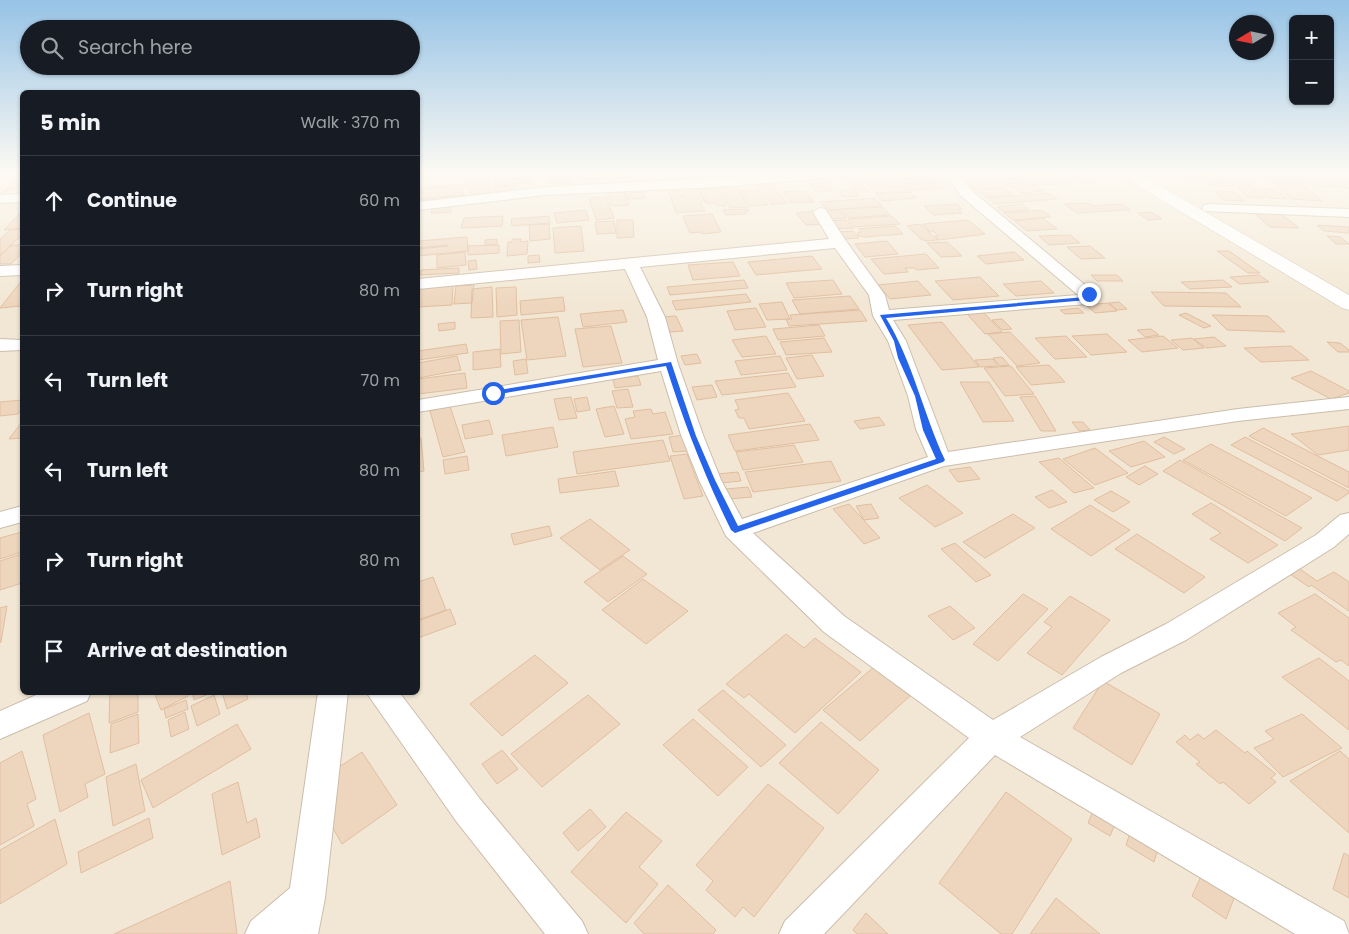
<!DOCTYPE html>
<html lang="en">
<head>
<meta charset="utf-8">
<style>
	:root { --surface:#171b24; --page:#20242c; --text:#f1f3f6; --muted:#9ea1a6; --line:#363941 }
	body { margin:0; font-family:Poppins,sans-serif; background:var(--page); color:var(--text) }
	.controls { position:absolute; right:15px; top:15px; display:grid; overflow:hidden; border-radius:8px; box-shadow:0 1px 4px #0004 }
	.controls button { width:45px; height:45px; display:grid; place-items:center; padding:0; border:0; border-bottom:1px solid var(--line); background:var(--surface); color:var(--text); font:25px sans-serif }
	.compass { position:absolute; left:1229px; top:15px; width:45px; height:45px; border-radius:50%; background:var(--surface); box-shadow:0 1px 4px #0004; rotate:260deg }
	.stop { position:absolute; width:15px; height:15px; margin:-11px; border:4px solid #2563eb; border-radius:50%; background:#fff }
	.stop.end { background:#2563eb; border-color:#fff; box-shadow:0 1px 5px #0008 }
	.list { margin:0; padding:0; list-style:none }
	h2 { display:flex; justify-content:space-between; align-items:center; height:65px; margin:0; padding:0 20px; font-size:21px }
	h2 small { font-size:16px; font-weight:400; color:var(--muted) }
	.list li { display:grid; grid-template-columns:32px 1fr auto; gap:15px; align-items:center; box-sizing:border-box; height:90px; padding:0 20px; border-top:1px solid var(--line) }
	.list b { display:block; font-size:19px; white-space:nowrap }
	.list em { font-size:16px; font-style:normal; color:var(--muted) }
	.icon { flex:none; width:28px; height:28px; fill:none; stroke:currentColor; stroke-width:2; stroke-linecap:round; stroke-linejoin:round }
	.map { position:relative; flex:none; width:1349px; height:934px; overflow:hidden }
	.search { position:absolute; background:var(--surface); box-shadow:0 1px 4px #0004; left:20px; top:20px; width:400px; height:55px; display:flex; align-items:center; gap:12px; box-sizing:border-box; padding:0 18px; border-radius:28px; color:var(--muted); font-size:19px }
	.panel { position:absolute; background:var(--surface); box-shadow:0 1px 4px #0004; left:20px; top:90px; width:400px; height:605px; border-radius:8px }
	.map>svg:first-child { display:block }
	.residential { fill:#f2e7d4 }
	.building { fill:#eed6be; stroke:#e0bea0 }
	.lines { fill:none; stroke-linecap:round; stroke-linejoin:round }
	.minor-casing { stroke:#ccbdac; stroke-width:2 }
	.tertiary-casing { stroke:#ccbdac; stroke-width:1 }
	.minor { fill:#fff; fill-rule:evenodd }
	.tertiary { fill:#fff; fill-rule:evenodd }
	.route { fill:#2563eb }
</style>
</head>
<body>
<div class="map">
<svg width="1349" height="934" viewBox="0 0 1349 934">
	<rect width="100%" height="100%" fill="#fbf4e5"/>
	<path class="residential" d="M0,175H22V692H418V175H1349V934H0Z"/>
	<path class="building" d="M548,175H559L561,183L550,184Z
		M560,175H569L571,183L562,184Z
		M577,175H630L631,177L579,180Z
		M857,175H880L890,184L869,186Z
		M886,175H911L920,183L897,184L890,178H897L896,177H889Z
		M937,175L945,182L922,183L914,177Z
		M995,175H1016L1026,182L1005,184Z
		M1022,175H1056L1066,184L1031,185Z
		M1072,175H1087L1094,182H1079Z
		M1188,175H1222L1227,180L1191,178Z
		M22,177V189L9,190L1,193Z
		M854,177L868,192H857L844,178Z
		M1228,177L1243,178L1265,198L1247,197Z
		M1266,177L1300,178L1307,184L1272,182Z
		M529,178L530,183L495,185V180Z
		M490,179V185L465,187V181Z
		M1307,179L1341,181L1349,188L1315,186Z
		M993,180L1003,188L975,190L965,182Z
		M1206,181L1230,182L1234,186L1210,185Z
		M826,183L832,191L816,192L810,184Z
		M939,183L946,188L876,193L871,187Z
		M1025,183L1029,186L1006,187L1003,184Z
		M1274,183L1303,185L1322,201L1291,199Z
		M771,184L787,203L772,205L757,185Z
		M462,185L463,195L418,199V188Z
		M514,185L515,191L471,194L470,189Z
		M1035,186L1044,191L1020,193L1012,187Z
		M736,187L748,207L730,208L719,188Z
		M698,188L705,202H700L705,211L676,213L668,190L678,189L681,196L687,195L683,189Z
		M716,188L726,206H717L715,203L707,204L699,189Z
		M1004,188L1013,195L986,197L977,190Z
		M1259,189L1276,190L1287,199L1269,198Z
		M758,190L768,205L750,206L740,191Z
		M854,190L859,196L843,197L839,191Z
		M798,191L806,192L814,202L791,203L783,192Z
		M1215,191L1235,192L1244,201L1224,200Z
		M624,192L629,205L612,206L607,193Z
		M643,192L645,198L627,199L625,193Z
		M910,192L917,198L882,201L876,194Z
		M1048,193L1057,199L995,204L988,198Z
		M467,195V198L418,203V200Z
		M606,197L614,218L596,220L589,198Z
		M874,198L882,206L827,210L820,202Z
		M1089,203L1093,206L1122,204L1130,210L1077,213L1064,204Z
		M957,204L962,209H958L962,213L933,215L924,206Z
		M1022,204L1029,210L1004,212L997,207Z
		M452,206L451,212L431,213L432,207Z
		M883,207L890,215L849,218L842,209Z
		M748,209L749,211H745L746,214L726,215L723,210Z
		M586,210L589,220L557,223L554,213Z
		M840,210L847,218L832,219L826,211Z
		M1042,210L1051,217L1013,220L1004,213Z
		M22,211V228L4,230Z
		M813,211L823,224L806,225L796,213Z
		M1151,212L1162,219L1148,220L1138,213Z
		M1254,213L1281,214L1299,228L1270,227Z
		M712,214L721,232L703,234L700,232L690,233L683,216Z
		M503,216L502,226L461,228L464,218Z
		M549,216L550,223L512,226L511,219Z
		M892,216L900,224L855,227L848,219Z
		M1043,218L1057,229L1027,231L1015,221Z
		M617,220H633L634,237L617,238Z
		M846,220L854,228L838,229L831,221Z
		M968,220L985,234L939,240L935,236H938L933,231H929L923,224Z
		M614,221L616,233L597,234L595,222Z
		M549,224L550,239L530,241L529,225Z
		M920,224L938,240L926,241L921,239L907,226Z
		M1317,225L1349,227V233L1324,231Z
		M581,226L584,251L555,253L553,228Z
		M895,226L903,234L865,237L859,236L857,233L861,232L858,229Z
		M22,229V235L0,255V239L10,230Z
		M853,231L859,238L844,239L838,232Z
		M1070,235L1080,243L1049,245L1039,236Z
		M1327,236L1340,237L1349,244H1336Z
		M467,237L468,251L418,256V249L448,246V245L418,248V241Z
		M497,239V244L485,245V240Z
		M512,239H521V242L528,241L527,254L507,256L508,242H512Z
		M887,241L898,254L865,257L855,244Z
		M947,242L962,256L941,257L927,243Z
		M12,245H22V253L11,264H0V256Z
		M499,245V253L468,255V246Z
		M1090,246L1105,258L1081,259L1067,247Z
		M1217,251H1229L1260,273H1248Z
		M465,252L466,265L437,268V255Z
		M1014,252L1024,260L986,264L977,256Z
		M926,254L939,268L917,270L914,268H905L908,272L884,274L871,259Z
		M539,255L540,262L528,263V256Z
		M812,256L822,269L756,275L748,262Z
		M476,260L477,269L469,270L468,261Z
		M733,262L740,276L693,280L688,265Z
		M459,268V273L420,275L421,270Z
		M1091,275H1117L1123,281H1097Z
		M1259,275L1269,282L1240,284L1230,277Z
		M980,277L999,296L953,300L935,281Z
		M22,280V304L21,306L0,308Z
		M744,280L748,288L670,295L667,287Z
		M833,280L842,294L794,298L786,283Z
		M1223,280L1232,287L1190,289L1181,282Z
		M918,281L931,295L890,299L878,285Z
		M1041,281L1054,293L1016,296L1003,284Z
		M453,285L452,305L418,307V287Z
		M474,285L472,303L454,304L456,286Z
		M492,287L493,317L471,318L472,289Z
		M516,287L517,315L497,317L496,288Z
		M1151,292L1226,293L1241,307L1164,306Z
		M746,294L751,302L676,310L672,301Z
		M850,296L859,309L800,314L792,300Z
		M563,297L565,311L521,315L520,301Z
		M782,302L790,319L767,320L759,304Z
		M1119,302L1127,309L1117,310L1109,303Z
		M1108,303L1117,311L1095,313L1086,305Z
		M756,308L766,327L735,330L727,311Z
		M1078,308L1084,313L1065,314L1060,310Z
		M623,310L627,322L583,327L580,314Z
		M860,310L867,321L789,326L786,319H792L790,315Z
		M984,313L1002,332L985,334L967,314Z
		M1186,313L1211,326L1204,328L1179,315Z
		M1212,315L1268,316L1285,332L1227,330Z
		M676,316L683,331L670,332L663,317Z
		M558,317L566,356L527,360L521,320Z
		M1002,319L1012,329L1002,330L992,320Z
		M519,320L521,352L501,354L500,321Z
		M455,322V329L439,331L438,324Z
		M942,322L979,367L942,370L908,325Z
		M819,325L825,336L778,340L773,329Z
		M611,326L622,363L583,367L575,329Z
		M1151,329L1159,335L1145,337L1137,330Z
		M1010,332L1040,363L1017,366L988,334Z
		M1107,334L1127,352L1091,355L1072,336Z
		M766,336L776,354L742,357L732,340Z
		M1066,336L1087,357L1055,359L1035,338Z
		M1163,336L1178,348L1142,352L1128,340Z
		M1214,337L1226,346L1206,348L1194,339Z
		M824,338L832,352L786,355L780,342Z
		M1192,338L1204,348L1183,350L1171,340Z
		M1327,342L1340,343L1349,350V352H1338Z
		M466,344L468,353L418,360V351Z
		M1291,346L1309,360L1261,362L1244,348Z
		M500,349L501,367L473,370V352Z
		M697,354L701,363L685,365L681,356Z
		M812,355L824,376L797,379L786,358Z
		M457,356L461,370L418,378V363Z
		M780,356L787,370L741,375L735,361Z
		M1002,357L1009,365L1000,366L993,358Z
		M526,359L528,373L515,375L513,361Z
		M993,359L998,366L980,367L975,360Z
		M1049,365L1065,382L1031,385L1016,367Z
		M1011,366L1034,394L1005,396L984,368Z
		M1311,371L1349,391V393L1331,399L1291,378Z
		M465,373L467,388L418,394V379Z
		M788,373L796,387L722,395L715,381Z
		M638,376L641,385L615,388L613,379Z
		M960,382H989L1014,421L983,422Z
		M712,385L717,397L697,400L692,387Z
		M628,389L633,407L617,408L612,391Z
		M788,393L805,421L749,429L744,418H739L735,410L739,409L735,400Z
		M1035,396L1056,431H1041L1020,397Z
		M571,397L577,418L559,420L554,399Z
		M587,397L590,410L577,412L574,399Z
		M22,400V408L18,414L0,416V402Z
		M450,406L465,452L443,457L430,411Z
		M614,406L624,434L605,437L596,409Z
		M651,409L653,414L665,412L673,434L631,439L625,419L635,417L633,411Z
		M879,417L885,425L860,429L854,421Z
		M489,420L493,434L465,439L462,425Z
		M22,422V438L9,439Z
		M1072,422H1083L1090,430L1079,431Z
		M810,424L819,440L735,451L728,435Z
		M1349,426V450L1318,455L1291,434Z
		M553,427L558,447L506,456L502,435Z
		M1263,428L1349,472V488L1249,436Z
		M685,435L689,451L673,452L669,437Z
		M1164,437L1185,449L1174,454L1154,442Z
		M1245,437L1349,491V493L1337,501L1231,445Z
		M421,438L424,471L418,472V439Z
		M663,440L670,461L577,474L573,452Z
		M1144,441L1165,457L1131,467L1109,451Z
		M1211,444L1312,498L1286,516L1183,460Z
		M794,445L803,462L743,470L736,452Z
		M1095,448L1128,473L1095,485L1063,459Z
		M687,454L703,496L684,499L670,456Z
		M467,456L469,470L445,474L443,460Z
		M1059,458L1094,488L1074,493L1039,462Z
		M1180,460L1302,528L1285,541L1163,471Z
		M831,461L841,481L753,492L745,472Z
		M1145,466L1158,474L1139,485L1126,477Z
		M970,467L980,479L958,482L949,470Z
		M615,471L619,486L560,493L558,479Z
		M738,472L741,481L720,483L717,474Z
		M927,485L963,513L935,527L899,498Z
		M748,487L752,497L729,499L726,489Z
		M1052,490L1067,502L1049,508L1035,497Z
		M1111,491L1130,502L1113,512L1094,500Z
		M1211,503L1278,545L1248,563L1210,539L1221,533L1192,514Z
		M849,504L880,538L864,544L833,509Z
		M871,504L879,518L864,520L856,506Z
		M1090,505L1130,530L1091,556L1051,529Z
		M1013,514L1035,528L985,558L963,542Z
		M590,519L630,550L600,570L560,538Z
		M549,526L552,536L514,545L511,534Z
		M22,532V552L0,559V538Z
		M1137,534L1205,577L1184,593L1115,549Z
		M955,543L991,575L976,582L941,549Z
		M22,554V583L0,590V561Z
		M623,556L647,574L608,602L584,582Z
		M1300,569L1317,581L1334,572L1349,582V611L1311,585L1309,587L1290,574Z
		M433,577L446,610L418,620V582Z
		M643,579L688,611L646,644L602,610Z
		M1023,594L1048,609L998,661L973,644Z
		M1315,594L1349,618V666L1341,660L1336,662L1291,630L1296,627L1278,613Z
		M1070,596L1110,620L1062,675L1027,653L1052,627L1044,622Z
		M7,606L1,642L0,643V608Z
		M950,606L975,628L953,640L928,616Z
		M450,609L456,624L418,638V621Z
		M786,634L804,648L815,638L861,672L795,733L749,694L744,698L726,684Z
		M535,655L568,683L502,736L470,704Z
		M1319,658L1349,681V730L1282,677Z
		M874,667L910,696L860,741L823,710Z
		M1103,681L1160,714L1132,765L1073,728Z
		M723,690L786,745L761,767L698,710Z
		M110,692H138V712L109,723Z
		M154,692H186L188,696L161,710Z
		M192,692H211V693L194,700Z
		M222,692H246L248,699L227,709Z
		M214,695L220,714L197,726L191,706Z
		M588,695L620,724L542,787L511,754Z
		M186,700L188,709L166,718L164,709Z
		M185,712L189,729L171,737L168,720Z
		M89,713L105,774L85,784L88,797L60,812L43,735Z
		M138,714L139,743L110,753L111,724Z
		M1302,714L1342,748L1283,777L1254,748L1274,739L1265,731Z
		M693,719L748,767L718,796L663,745Z
		M821,722L879,770L838,814L779,763Z
		M237,724L251,749L153,808L141,780Z
		M1216,730L1245,753L1247,751L1276,774L1271,778L1276,782L1249,804L1223,782L1220,784L1196,764L1200,762L1176,742L1185,735L1190,740L1198,734L1204,739Z
		M502,750L518,769L497,784L482,764Z
		M22,751L36,799L27,804L34,826L0,845V763Z
		M1340,751L1349,759V833L1290,781Z
		M362,752L397,805L342,844L319,804L325,776Z
		M136,764L145,811L113,826L106,777Z
		M238,782L247,823L256,818L260,837L222,855L212,794Z
		M768,784L824,828L754,917L743,907L735,917L706,890L713,881L696,865Z
		M1006,792L1072,839L1012,934H1001L939,883Z
		M1095,806L1117,819L1110,836L1088,823Z
		M590,809L606,827L578,851L563,833Z
		M626,812L662,841L639,867L658,884L626,923L571,872Z
		M149,818L153,838L81,873L78,852Z
		M55,819L67,864L0,904V850Z
		M1132,827L1160,842L1154,862L1126,845Z
		M1344,853L1349,856V898L1333,889Z
		M1203,872L1236,893L1226,919L1192,896Z
		M230,881L237,934H114Z
		M668,885L716,930L713,934H644L634,923Z
		M1056,898L1100,934H1030Z
		M866,913L888,934H857L853,930Z"/>
	<g class="lines">
		<g class="minor-casing">
			<path id="minor" d="M774,175H824L818,179L717,187L545,195L418,210V202L545,187Z
				M947,175H959L971,190L1097,295L1093,303L1087,304L893,320L906,341L948,452L1238,409L1349,397V409L1238,421L944,466L753,533L844,616L993,720L1101,657L1166,624L1316,535L1340,515L1349,513V534L1334,547L1186,640L1121,673L1020,737L1344,921L1349,934H1295L995,755L824,934H779L785,921L969,738L824,632L726,536L699,480L681,435L661,371L418,412V400L658,360L647,317L625,269L418,289V279L829,239L813,212L820,208L825,209L846,241L885,295L889,310L1078,295L961,196ZM835,248L869,295L873,316L888,341L908,396L916,429L928,457L742,519L721,480L703,435L678,364L665,317L640,267Z
				M22,194V202L0,203V195Z
				M1209,204L1349,209V217L1204,211L1202,208L1204,205Z
				M22,265V275L0,276V266Z
				M0,339L22,340V350L0,351Z
				M22,506V522L0,528V512Z
				M43,692H91L87,701L0,739V711Z
				M318,692H348L325,898L318,934H245L251,921L290,888Z
				M366,692H399L480,799L582,921L588,934H545L456,821Z"/>
		</g>
		<g class="tertiary-casing">
			<path id="tertiary" d="M1122,175H1141L1349,295V310L1342,308L1125,178Z"/>
		</g>
		<use href="#minor" class="minor"/>
		<use href="#tertiary" class="tertiary"/>
	</g>
	<linearGradient id="sky" x2="0" y2="1"><stop stop-color="#96c3e6"/><stop offset="0.57" stop-color="#fdfaf3"/><stop offset="1" stop-color="#fdfaf3" stop-opacity="0"/></linearGradient>
	<rect width="1349" height="305" fill="url(#sky)"/>
	<path class="route" d="M1087,293L1092,294L1087,300L886,318C913,362 923,413 945,460L943,462L735,533L731,530C705,477 684,423 666,366L493,395L490,393L493,391L671,362L696,436L715,480L738,526L936,459L923,430L915,396L898,358L894,341L880,315L1085,297Z"/>
</svg>
<div class="controls">
<button>+</button>
<button>−</button>
</div>
<svg class="compass" viewBox="-18 -18 36 36"><path d="M0-13l5 13h-10z" fill="#e53935"/><path d="M0 13l5-13h-10z" fill="#9ea1a6"/></svg>
<div class="stop" style="left:493px;top:393px"></div>
<div class="stop end" style="left:1089px;top:294px"></div>
<div class="search"><svg class="icon" aria-label="search" viewBox="0 0 24 24"><circle cx="10" cy="10" r="6"/><path d="M15 15l6 6"/></svg>Search here</div>
<section class="panel">
<h2>5 min<small>Walk · 370 m</small></h2>
<ul class="list">
<li><svg class="icon" aria-label="ahead" viewBox="0 0 24 24"><path d="M12 20V5M6 11l6-6 6 6"/></svg><div><b>Continue</b></div><em>60 m</em></li>
<li><svg class="icon" aria-label="right" viewBox="0 0 24 24"><path d="M7 20v-9h11M14 6l5 5-5 5"/></svg><div><b>Turn right</b></div><em>80 m</em></li>
<li><svg class="icon" aria-label="left" viewBox="0 0 24 24"><path d="M17 20v-9H6M10 6l-5 5 5 5"/></svg><div><b>Turn left</b></div><em>70 m</em></li>
<li><svg class="icon" aria-label="left" viewBox="0 0 24 24"><path d="M17 20v-9H6M10 6l-5 5 5 5"/></svg><div><b>Turn left</b></div><em>80 m</em></li>
<li><svg class="icon" aria-label="right" viewBox="0 0 24 24"><path d="M7 20v-9h11M14 6l5 5-5 5"/></svg><div><b>Turn right</b></div><em>80 m</em></li>
<li><svg class="icon" aria-label="arrive" viewBox="0 0 24 24"><path d="M6 21V4h12l-3 4 3 4H6"/></svg><div><b>Arrive at destination</b></div></li>
</ul>
</section>
</div>
</body>
</html>
